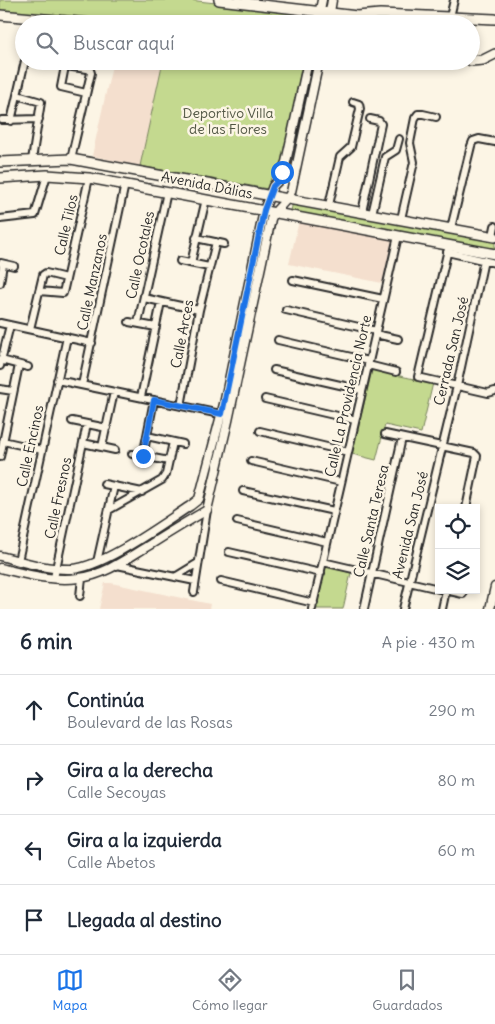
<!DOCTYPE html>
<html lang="es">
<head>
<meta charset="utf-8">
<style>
	:root { --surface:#fff; --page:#f6f6f7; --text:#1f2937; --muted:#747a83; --line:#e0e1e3; --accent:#1a73e8 }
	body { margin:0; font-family:Delius,sans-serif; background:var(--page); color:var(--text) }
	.controls { position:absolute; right:15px; bottom:15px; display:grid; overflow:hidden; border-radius:0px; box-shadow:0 2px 8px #0003 }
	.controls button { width:45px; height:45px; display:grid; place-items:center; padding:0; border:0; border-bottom:1px solid var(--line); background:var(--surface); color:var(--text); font:25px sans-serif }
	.stop { position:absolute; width:15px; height:15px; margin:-11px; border:4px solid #1a73e8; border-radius:50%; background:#fff }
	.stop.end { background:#1a73e8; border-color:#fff; box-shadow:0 1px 5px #0008 }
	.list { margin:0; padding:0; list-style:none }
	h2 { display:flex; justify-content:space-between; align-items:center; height:65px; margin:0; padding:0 20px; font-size:21px }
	h2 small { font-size:16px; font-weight:400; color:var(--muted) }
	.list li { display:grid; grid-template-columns:32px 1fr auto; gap:15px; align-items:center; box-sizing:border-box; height:70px; padding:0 20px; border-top:1px solid var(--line) }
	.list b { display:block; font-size:19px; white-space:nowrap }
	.list p { margin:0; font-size:16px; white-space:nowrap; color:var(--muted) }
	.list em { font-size:16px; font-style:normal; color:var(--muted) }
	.icon { flex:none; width:28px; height:28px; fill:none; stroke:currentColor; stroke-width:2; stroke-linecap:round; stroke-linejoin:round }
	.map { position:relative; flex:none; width:495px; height:609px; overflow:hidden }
	.search { position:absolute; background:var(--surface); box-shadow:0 2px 8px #0003; left:15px; right:15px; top:15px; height:55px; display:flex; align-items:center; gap:12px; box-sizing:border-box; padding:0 18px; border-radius:28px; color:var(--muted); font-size:19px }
	.sheet { height:345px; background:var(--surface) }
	nav { display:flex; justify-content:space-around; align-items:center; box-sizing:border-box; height:70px; border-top:1px solid var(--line); background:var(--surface); font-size:14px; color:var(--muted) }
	nav a { display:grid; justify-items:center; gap:2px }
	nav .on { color:var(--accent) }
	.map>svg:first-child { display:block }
	.built { fill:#f4dfce }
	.green { fill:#c4d98f; stroke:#78825d }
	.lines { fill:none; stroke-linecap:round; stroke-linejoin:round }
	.minor-casing { stroke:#2b2b2b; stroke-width:10 }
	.tertiary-casing { stroke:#2b2b2b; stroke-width:11 }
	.secondary-casing { stroke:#2b2b2b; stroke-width:12 }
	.minor { stroke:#fcf5e5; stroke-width:6 }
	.tertiary { stroke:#fcf5e5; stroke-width:8 }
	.secondary { stroke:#fcf5e5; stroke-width:9 }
	.route { stroke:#1a73e8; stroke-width:6 }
	.labels { text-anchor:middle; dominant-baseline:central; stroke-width:5; stroke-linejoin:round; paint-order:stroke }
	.park-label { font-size:14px; fill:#515644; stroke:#fcf5e5 }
	.street-label { font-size:14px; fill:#2b2b2b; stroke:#fcf5e5 }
</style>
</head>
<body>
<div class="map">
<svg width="495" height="609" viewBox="0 0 495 609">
	<rect width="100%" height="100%" fill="#fcf5e5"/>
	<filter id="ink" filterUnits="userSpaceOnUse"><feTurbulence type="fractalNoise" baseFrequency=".02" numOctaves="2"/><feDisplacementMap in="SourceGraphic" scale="10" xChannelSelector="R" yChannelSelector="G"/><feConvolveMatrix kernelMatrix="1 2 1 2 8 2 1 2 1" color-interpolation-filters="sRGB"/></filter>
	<g filter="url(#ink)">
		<path class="built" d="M113,61H163L140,166L92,156Z
			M299,221L393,239L382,283L289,264Z
			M105,583H111L210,604L209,609H99Z"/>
		<path class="green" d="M0,0H189L312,14L311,24H123L0,13Z
			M163,61H303L282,165L271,178L268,189L140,166Z
			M293,202L495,239V249L291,211Z
			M372,370L433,383L421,433L385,425L376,460L352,454Z
			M328,566L351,573L343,609H316L326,567Z"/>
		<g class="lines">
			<g class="minor-casing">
				<path id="minor" d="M450,17L454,0
					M33,24V23
					M66,61L61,87L86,93
					M65,66L87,69L90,70L91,73L71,159
					M17,95L41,102L32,160
					M2,120L39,119
					M11,121L25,61
					M329,205L340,157L351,147L360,109L359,104L353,102
					M362,212L381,124L379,121L370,119
					M372,214L385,157L396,150L399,139
					M0,219L35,215L47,175
					M401,219L414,162L410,143L415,118L418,114H423L436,117
					M451,228L471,146L473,141L479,139L495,142
					M493,236L495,226
					M196,238L224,244
					M449,245L418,377L488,393L495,391
					M447,252L495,263
					M180,261L209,267
					M1,263L14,266
					M191,263L206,199
					M293,280L383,299
					M0,283L3,264
					M39,291L63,293L89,178
					M144,298L199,310
					M286,310L376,331
					M129,322L156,327
					M0,323L92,343
					M138,323L167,192
					M30,329L43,275L46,273L66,278
					M375,334L398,339
					M278,340L369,361
					M1,360L28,367
					M368,365L396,372
					M0,366L10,325
					M274,370L362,390
					M57,380L225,415
					M82,385L125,184
					M0,389L13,391
					M141,397L161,302
					M265,399L355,420
					M181,406L199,310L216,242
					M72,421L107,428
					M260,431L348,452
					M385,434L474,453L477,456L466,508
					M147,436L183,444
					M3,441L42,450
					M83,443L115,450
					M102,447L114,392
					M132,454L169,461
					M143,456L154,400
					M0,457L19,365
					M251,461L341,482
					M104,484L142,492
					M243,491L334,511
					M109,510L162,480L166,474L173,442
					M237,521L327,542
					M229,552L321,573
					M18,561L67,337
					M97,562L114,486
					M323,562L439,589
					M117,565L195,581
					M175,577L198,563
					M54,578L87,424
					M221,581L314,603
					M445,590L463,594
					M194,592L207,510
					M80,596L82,578
					M312,609L398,236
					M364,609L402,438
					M403,609L457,386L484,260
					M442,609L446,590"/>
			</g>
			<g class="tertiary-casing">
				<path id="tertiary" d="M317,24L322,0
					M328,24L332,0
					M0,556C23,562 48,570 72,569C104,567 162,524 190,506L199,499L224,404L264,210L273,186L279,180L286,162L308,61
					M0,568C25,574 53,582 79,578C106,575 129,557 151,544C170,532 188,521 207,510L228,421L271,219C275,208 286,204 291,192L319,61
					M490,609L495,587"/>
			</g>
			<g class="secondary-casing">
				<path id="secondary" d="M219,0L357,16L380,14L495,19
					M0,15L100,24
					M471,61L483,60L495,54
					M0,162L71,159L495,237
					M0,178L47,175L89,178L495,254"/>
			</g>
			<use href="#minor" class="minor"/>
			<use href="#tertiary" class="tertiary"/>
			<use href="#secondary" class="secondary"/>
		</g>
	</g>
	<g class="lines" filter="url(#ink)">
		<path class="route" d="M143,456L154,400L222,414L264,210L273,186L279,180L282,172"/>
	</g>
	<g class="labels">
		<g class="park-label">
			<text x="228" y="113">Deportivo Villa<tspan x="228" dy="16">de las Flores</tspan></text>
		</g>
		<g class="street-label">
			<text transform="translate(207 185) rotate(11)">Avenida Dálias</text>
			<text transform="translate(66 225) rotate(-77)">Calle Tilos</text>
			<text transform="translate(140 255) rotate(-78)">Calle Ocotales</text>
			<text transform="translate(92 282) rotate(-78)">Calle Manzanos</text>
			<text transform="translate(182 334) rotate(-79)">Calle Arces</text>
			<text transform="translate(451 351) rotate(-77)">Cerrada San José</text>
			<text transform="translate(348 396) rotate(-77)">Calle La Providencia Norte</text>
			<text transform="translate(30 446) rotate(-78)">Calle Encinos</text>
			<text transform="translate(58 498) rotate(-78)">Calle Fresnos</text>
			<text transform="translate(371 521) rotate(-77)">Calle Santa Teresa</text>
			<text transform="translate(410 525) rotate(-76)">Avenida San José</text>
		</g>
	</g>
</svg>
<div class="controls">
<button><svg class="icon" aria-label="locate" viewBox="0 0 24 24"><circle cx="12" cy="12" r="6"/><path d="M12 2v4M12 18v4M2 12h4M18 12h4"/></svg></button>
<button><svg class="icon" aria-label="layers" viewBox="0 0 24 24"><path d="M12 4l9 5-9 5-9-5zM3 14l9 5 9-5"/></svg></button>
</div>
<div class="stop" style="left:282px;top:172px"></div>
<div class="stop end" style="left:143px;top:456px"></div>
<div class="search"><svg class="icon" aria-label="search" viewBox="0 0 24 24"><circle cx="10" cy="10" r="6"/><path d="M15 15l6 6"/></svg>Buscar aquí</div>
</div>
<section class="sheet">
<h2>6 min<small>A pie · 430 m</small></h2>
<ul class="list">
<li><svg class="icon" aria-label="ahead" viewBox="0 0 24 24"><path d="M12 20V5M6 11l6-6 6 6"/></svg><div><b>Continúa</b><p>Boulevard de las Rosas</p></div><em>290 m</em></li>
<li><svg class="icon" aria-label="right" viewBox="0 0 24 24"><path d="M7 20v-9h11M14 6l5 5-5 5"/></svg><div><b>Gira a la derecha</b><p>Calle Secoyas</p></div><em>80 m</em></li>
<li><svg class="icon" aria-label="left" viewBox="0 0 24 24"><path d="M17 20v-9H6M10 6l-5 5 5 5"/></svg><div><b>Gira a la izquierda</b><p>Calle Abetos</p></div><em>60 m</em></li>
<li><svg class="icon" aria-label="arrive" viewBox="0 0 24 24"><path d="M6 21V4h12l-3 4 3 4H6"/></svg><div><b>Llegada al destino</b></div></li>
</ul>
</section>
<nav>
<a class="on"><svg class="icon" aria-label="map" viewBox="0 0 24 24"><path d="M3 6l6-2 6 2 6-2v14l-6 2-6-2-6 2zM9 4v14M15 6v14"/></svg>Mapa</a>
<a><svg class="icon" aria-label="directions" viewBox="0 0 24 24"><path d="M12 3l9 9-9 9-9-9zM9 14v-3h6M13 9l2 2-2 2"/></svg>Cómo llegar</a>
<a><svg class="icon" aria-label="saved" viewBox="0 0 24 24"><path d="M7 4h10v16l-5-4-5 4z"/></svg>Guardados</a>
</nav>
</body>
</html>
